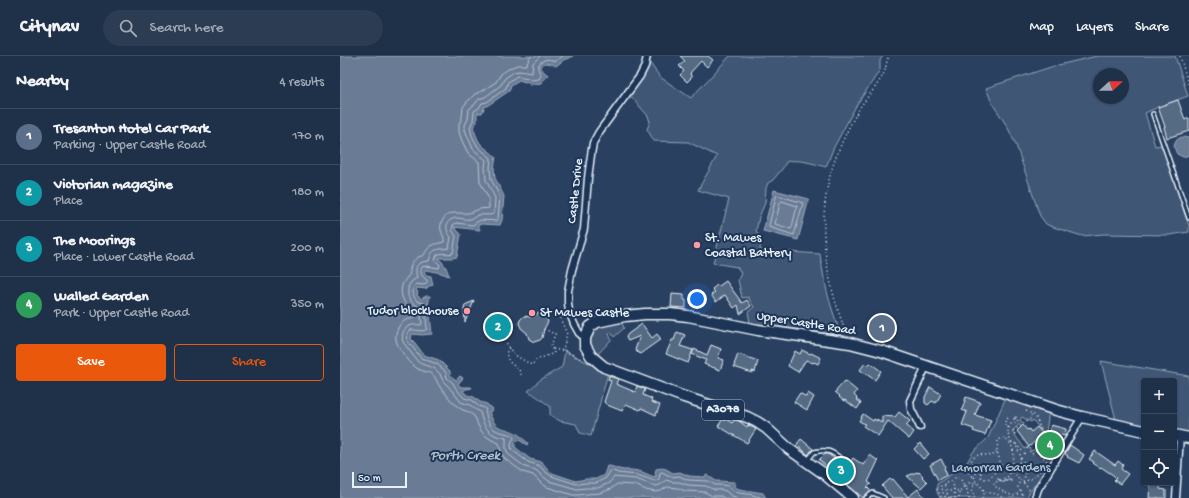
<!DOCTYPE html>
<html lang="en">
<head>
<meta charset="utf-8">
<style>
	:root { --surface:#1f3049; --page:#2c3c53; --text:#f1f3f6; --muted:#a1a9b4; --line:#3c4b61; --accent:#ea580c }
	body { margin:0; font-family:"Gochi Hand",sans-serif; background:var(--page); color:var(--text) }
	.controls { position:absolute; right:12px; bottom:12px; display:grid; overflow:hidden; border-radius:4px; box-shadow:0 1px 3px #0004 }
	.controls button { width:36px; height:36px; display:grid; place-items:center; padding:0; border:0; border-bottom:1px solid var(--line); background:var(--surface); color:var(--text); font:20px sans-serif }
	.compass { position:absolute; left:753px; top:12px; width:36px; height:36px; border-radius:50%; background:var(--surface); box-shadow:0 1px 3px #0004; rotate:69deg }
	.scale { position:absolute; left:12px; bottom:10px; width:55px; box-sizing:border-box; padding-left:4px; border:2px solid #e8f1f8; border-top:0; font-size:11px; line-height:14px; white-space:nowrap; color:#e8f1f8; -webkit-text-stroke:3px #1d3557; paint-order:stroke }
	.you { position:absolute; left:357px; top:243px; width:14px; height:14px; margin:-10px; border:3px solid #fff; border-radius:50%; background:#1a73e8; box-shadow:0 0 0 6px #1a73e833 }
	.badge { display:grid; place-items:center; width:26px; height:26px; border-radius:50%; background:var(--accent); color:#fff; font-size:13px; font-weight:700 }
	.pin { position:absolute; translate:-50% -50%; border:2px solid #fff; box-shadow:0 1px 4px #0006 }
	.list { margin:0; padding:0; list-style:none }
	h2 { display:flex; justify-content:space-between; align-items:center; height:52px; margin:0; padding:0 16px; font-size:17px }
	h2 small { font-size:13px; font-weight:400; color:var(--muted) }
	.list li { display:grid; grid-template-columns:26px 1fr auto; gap:12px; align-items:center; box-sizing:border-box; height:56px; padding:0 16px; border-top:1px solid var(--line) }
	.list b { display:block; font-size:15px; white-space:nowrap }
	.list p { margin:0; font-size:13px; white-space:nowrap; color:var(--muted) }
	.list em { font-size:13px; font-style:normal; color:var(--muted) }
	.actions { display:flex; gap:8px; padding:12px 16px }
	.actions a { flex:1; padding:9px 0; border:1px solid var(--accent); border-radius:4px; text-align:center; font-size:14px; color:var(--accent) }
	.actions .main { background:var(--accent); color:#fff }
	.icon { flex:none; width:22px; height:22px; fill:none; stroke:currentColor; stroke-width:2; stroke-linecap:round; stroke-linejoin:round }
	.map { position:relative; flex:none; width:849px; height:442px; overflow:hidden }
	header { display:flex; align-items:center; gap:24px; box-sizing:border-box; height:56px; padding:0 20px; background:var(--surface); border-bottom:1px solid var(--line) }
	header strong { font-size:19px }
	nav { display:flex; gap:22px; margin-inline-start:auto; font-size:14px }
	.search { width:280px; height:36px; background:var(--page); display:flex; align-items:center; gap:10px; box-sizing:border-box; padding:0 14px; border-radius:22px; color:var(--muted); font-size:15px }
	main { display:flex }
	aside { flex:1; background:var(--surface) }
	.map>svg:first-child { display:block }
	.green { fill:#415774; stroke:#94a4b6; fill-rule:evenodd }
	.water { fill:#6b7c95; stroke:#9dabbd }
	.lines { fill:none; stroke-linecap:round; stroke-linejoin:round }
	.shore { stroke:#b6c2d0; stroke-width:1 }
	.stream { stroke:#9dabbd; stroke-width:2 }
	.building { fill:#556a83; stroke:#e8f1f8 }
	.service-casing { stroke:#e8f1f8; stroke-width:6 }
	.minor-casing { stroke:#e8f1f8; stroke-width:9 }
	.primary-casing { stroke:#e8f1f8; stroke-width:13 }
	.path { stroke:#e8f1f8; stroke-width:1.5; stroke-dasharray:1 3; stroke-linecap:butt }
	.service { stroke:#1d3557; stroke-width:3 }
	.minor { stroke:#1d3557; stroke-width:6 }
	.primary { stroke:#1d3557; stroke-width:10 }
	.path-bridge { stroke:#e8f1f8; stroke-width:1.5; stroke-dasharray:1 3; stroke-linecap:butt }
	.poi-dot { fill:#ff9aa2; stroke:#1d3557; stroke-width:1.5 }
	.labels { text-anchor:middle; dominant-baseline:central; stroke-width:4; stroke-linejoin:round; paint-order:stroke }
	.shield { fill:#1d3557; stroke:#abb9c8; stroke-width:1 }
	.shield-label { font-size:12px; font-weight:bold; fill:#e8f1f8 }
	.street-label { font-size:13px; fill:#e8f1f8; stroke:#1d3557 }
	.poi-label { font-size:13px; fill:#e8f1f8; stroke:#1d3557; text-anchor:start }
	.park-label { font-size:13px; fill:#b6c3d0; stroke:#1d3557 }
	.water-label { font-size:14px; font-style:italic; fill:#b6c2d0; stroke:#1d3557 }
</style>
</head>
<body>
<header>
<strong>Citynav</strong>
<div class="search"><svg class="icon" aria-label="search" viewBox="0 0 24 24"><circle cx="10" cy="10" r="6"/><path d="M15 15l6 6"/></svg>Search here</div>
<nav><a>Map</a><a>Layers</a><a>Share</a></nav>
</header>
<main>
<aside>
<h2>Nearby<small>4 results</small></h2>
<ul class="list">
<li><span class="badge" style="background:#5c6f8a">1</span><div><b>Tresanton Hotel Car Park</b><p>Parking · Upper Castle Road</p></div><em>170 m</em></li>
<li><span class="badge" style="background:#0f9aa8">2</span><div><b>Victorian magazine</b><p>Place</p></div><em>180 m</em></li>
<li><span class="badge" style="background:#0f9aa8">3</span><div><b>The Moorings</b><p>Place · Lower Castle Road</p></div><em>200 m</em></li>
<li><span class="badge" style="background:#2e9e5b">4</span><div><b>Walled Garden</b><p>Park · Upper Castle Road</p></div><em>350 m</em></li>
</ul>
<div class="actions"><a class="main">Save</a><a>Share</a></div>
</aside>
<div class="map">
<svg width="849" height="442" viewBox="0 0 849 442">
	<rect width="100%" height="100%" fill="#294061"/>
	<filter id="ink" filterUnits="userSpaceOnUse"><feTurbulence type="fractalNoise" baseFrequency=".025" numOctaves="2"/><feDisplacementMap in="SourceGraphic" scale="8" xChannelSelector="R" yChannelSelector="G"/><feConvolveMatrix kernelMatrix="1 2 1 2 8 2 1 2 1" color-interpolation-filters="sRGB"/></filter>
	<g filter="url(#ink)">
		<path class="green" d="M390,0H543L540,4V14L516,50L493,93L486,111C475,108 457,102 446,106L443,112L433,124L428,127L426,132L425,147L419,161L416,175L421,182L420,194L480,198C484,226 490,253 502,279L410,267L408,256L414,251L408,241L402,242L398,224L401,217L397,211L373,207L389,143L358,134L377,100L348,86L314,85L307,73L310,66L308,60L288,37L307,3L320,21L351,42Z
			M757,0H835L848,40L818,51L805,57L815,90L822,89L849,170V176L829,179L764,178L742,180L710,170L706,168L700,160L676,89L667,70L652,47L646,32L714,10ZM759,18H783V42H759Z
			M282,267L284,272L274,281L271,276L269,277L271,284L256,300L248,285L252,275L261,269Z
			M225,295L268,317L251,380L240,377L236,368L220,365L210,359V350C202,345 196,339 188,335L200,324L222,311Z
			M761,305L849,320V376L834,374V325H804V370L776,364Z
			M666,341L709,355L706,376L720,391L686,442H600L597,436V428L626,408L633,396L648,382ZM682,361L691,366L693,364L704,378L698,385L700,388L692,395L688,391L685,393L672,375L682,366L680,364Z"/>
		<path class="water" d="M0,0H233L228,3H225L216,10L212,8L205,7L201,11L203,15L208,19L201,27L190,29L188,25L185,26L179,24L171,29L169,35L147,50H145L142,57H137V66L133,71C135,76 137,83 140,87C143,91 152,97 156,101L154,112L155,122L164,140L162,164L160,169L142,168L138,169L140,174L114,171L121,178L117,201L112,202H98C104,207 107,212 109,220L101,217L86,214L84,215L86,219L91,220L93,229L89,230L86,233L77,232L76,234L78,236L77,239L81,243L86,240H90L88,249L93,257L90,260L92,278L82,279L72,278L71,283L75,287L84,299L99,304L110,315V319L116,324L120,320L123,322L118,328L121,331H131L132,332L126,333L123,335L127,339L134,341L140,346L147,348L153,354L149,356C157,376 160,369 176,377C180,379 184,384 188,387L187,389L179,384L175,386V391L190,403L202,406L206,411L212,417L236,425L246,423H256L264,419L267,410C274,410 274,412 279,413C285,415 292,413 298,415C305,416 309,420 316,421V420L315,417L316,413L322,412L326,413L333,417L340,416L349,420L364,421L367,419L376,425C382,425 388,426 395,426V431L399,433L423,437L426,442H0Z
			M844,81L849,82V99L843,101L837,98L834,91C835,85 838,81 844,81Z
			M434,134L469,143L458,184L423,175Z"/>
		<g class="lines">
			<path class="shore" d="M191,0L186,9H177L170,12L161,18L156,26L142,35L135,38L126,47L123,51L122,61L119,68V76L122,85L128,97L139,106L140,126L149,143V152C145,153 141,152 137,154C134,155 131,157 128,157C117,158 106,153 101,168C99,175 105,180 104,186C94,188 89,189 84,199C77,201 71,205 70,213C70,215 70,218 69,219C67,222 65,223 63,227C58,239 65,250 74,256L75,261C72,263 70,263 66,264C59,267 55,276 56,284C57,291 72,310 78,313C82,315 88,316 92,318C96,321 97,327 100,331C106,337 111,346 118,351C123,355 129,355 134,360C136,362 137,368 139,371C143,380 151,384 159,387L161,396L165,403L183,416L193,419L202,428L207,431L233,439H238L247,438L260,437L271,433L277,428L295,429L306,434L315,436L321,435L327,431L338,432L345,435L365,436L372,440H381L384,442
				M200,0L193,7L192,17L179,15L174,16L165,22L161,29L145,41L139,43L135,48L129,53L128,63L125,69V74L133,93L146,104L145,112L146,124L155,142L154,158C149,160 144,158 138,159C135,160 133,163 130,163C125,164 121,162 117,162C104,163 105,174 111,181L109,192C98,194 92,191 89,205C77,206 74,210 77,222L72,225L69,229L68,233V240L71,245L80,252L81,255V261L82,268L80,269C68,267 60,274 63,286L78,306L84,309L94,312L100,318L103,325L109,331L121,346L130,349L135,353L140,356C142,364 145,374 153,378C157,381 162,381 166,382V392L168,398L185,411L196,414L200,418L209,425L237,433L246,432H258L269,427L274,421L296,423L315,430L320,429L326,424L332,426H339L348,429L366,430L375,434H382L386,435L390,439L397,442
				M223,0L215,5C207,2 202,3 198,10V13L201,19L199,23L192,24L188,22L177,20L168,26L166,32L147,46L142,47L139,52L134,55L133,65L130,71L132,80L138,91L151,102L150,112L151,123L160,141L158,163L157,165L141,164L137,166L133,169L116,167L113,169L112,174L116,180L113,197C108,199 102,196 97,199L95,204L100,209L99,212L86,210L82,211C79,216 82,221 87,224V226L84,229L76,228L73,233C73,241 75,246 84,247L85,251L88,254L86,261L87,273C82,277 76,273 70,274L68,277L67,284L81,302L97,308L104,314L106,317L107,322L113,327L115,331L124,342L132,344L138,350L145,352C146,360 148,371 157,375C162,377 168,377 173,380L174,382L172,385L171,390L172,394L188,406L200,410L203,414L211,420L236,428L246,427H256L266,422L271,414L278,417L297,419L315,425L319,423L320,417L322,416L332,421L339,420L348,424L368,425L375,429H382L389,430C394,437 398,437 407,438C411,438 415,440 420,441L421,442
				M437,139L463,147L454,179L429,171Z
				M442,145L457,150L452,171L451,173L435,168L440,147Z"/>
			<path class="stream" d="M674,363L676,361
				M658,423L663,426L670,423L671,425
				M610,442L611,441"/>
		</g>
		<path class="building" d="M340,0H368L373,4L367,11L361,5L350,17L351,18L350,19L352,21L347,26L340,19L344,15L339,10L345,5Z
			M838,44L845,64L849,62V75L827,82L824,71H825L818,51Z
			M386,225L402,247L407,244L411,250L400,258L398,249L394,252L385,239L376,246L371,239L375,236L372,233L377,229L379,230Z
			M332,238L344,239V244H346V252L331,251Z
			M134,245L125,266L124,253L125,249L127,248Z
			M199,257L204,259L206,261L208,266L204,273L202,282L200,284L194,286L189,283L187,277L181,272L179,267L180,264L184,260L191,261Z
			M302,268L312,282L317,278L321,283L300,298L297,296L295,294L300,280L288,285L286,281L288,278Z
			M337,276L345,279L340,290L353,294L348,307L326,298L332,284H334Z
			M371,289L381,293L378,302L384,304L380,314L364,308L366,304L352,298L354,293L367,299Z
			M462,294L470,298L471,297L481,302L478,308L474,306L473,307L466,304L458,316L448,310L455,295L460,298Z
			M398,298L418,305L415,316L412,315V317L394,311L395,309H394Z
			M525,307L528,310L530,307L541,315L535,324L520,314Z
			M269,320L278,323L276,328L295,336L297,330L305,333L303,339L312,343L311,346L320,349L316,359L301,352L300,354L286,348L282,355L267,349L264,346L271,325L268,324Z
			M505,325L517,335L514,339L517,342L516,343L521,347L517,353L505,344L504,345L499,341L500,340L495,336Z
			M590,331L601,338L596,347L592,345L588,349L585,347V341Z
			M460,337L466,341L468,337L474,341L467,354L454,346Z
			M626,341L640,346L635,359L651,364L645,379L633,375L634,373L622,369L627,356L622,354Z
			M559,356L570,365L566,369L574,376L569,383L548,365L538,380L523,370L525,368L519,365L523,358L533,365L534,363L537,365V363L542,367V360L555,361Z
			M383,363L385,365L386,363L392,367L394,364L399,365L407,371L408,369L416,373L407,387L378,370Z
			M683,369L687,374L689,373L691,376L697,371L703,378L689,391L677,375Z
			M711,369L726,373L725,380L709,376Z
			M461,383L473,393L468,399L457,388Z
			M580,387L589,398L583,403L574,393Z
			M730,389L744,399L739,407L727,401L728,400L725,398Z
			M755,395L775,409L778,405L783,409L781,413L788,418L780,428L774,424L776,422L773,419L761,411L760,412L753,407L754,406L749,403Z
			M485,398H488L500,407L505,401L510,406L513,402L523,409L530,399L538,405L528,426L531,428L527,431L530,434L523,442L479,404Z
			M601,403L605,411L604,412L607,419L598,424L590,409Z
			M577,416L578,417L579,416L583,420L582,421L587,426L581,432L567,420Z
			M550,423L551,424L553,423L568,441L578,433L585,442H552L542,430Z
			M810,427H820V433L826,434V442H809Z"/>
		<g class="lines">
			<g class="service-casing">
				<path id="service" d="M813,58L849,162
					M468,404L474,396C487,393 491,395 500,402
					M526,442L533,437L544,442"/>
			</g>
			<g class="minor-casing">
				<path id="minor" d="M245,282L239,277L234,268L229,255L228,247V235L232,214L244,173L248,122L251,99L253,87L259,76L300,20L305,10L307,0
					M580,371L571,353L570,345L586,311
					M695,442L698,433L742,361
					M836,442L840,380"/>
			</g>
			<g class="primary-casing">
				<path id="primary" d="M834,379L849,382
					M513,442L483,417L449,393L426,372L417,366L407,361L344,341L264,311L251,300L245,289V282L250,271L257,266L285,260L305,258H330L348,260L418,274L510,287L541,295L716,354L742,361L804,375"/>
			</g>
			<path class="path" d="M840,0L849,31
				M221,250V264L227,278L225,285
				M204,273L215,278
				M506,277C483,216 473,153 500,91C506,77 513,63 521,50C528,40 538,29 544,17C546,12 546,6 549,0
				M163,280C172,299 174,299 192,309L196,304L214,297L211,290L215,278L218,279
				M225,286L223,293L225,295
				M169,292L167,294C164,311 182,309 181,321
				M213,293L225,295L243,304
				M686,355C700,360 696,366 703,377C707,382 712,386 716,391
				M668,362C665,364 665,366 665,370L669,372
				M675,378L673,375L690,363L692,357
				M663,382C676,388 675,402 671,414L666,409H661L657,395L658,384Z
				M672,387C668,380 666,375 671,368L676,367L679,362
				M676,388L685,398
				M687,392L692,398L696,394L707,405L708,404
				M681,402L686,410L683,426
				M648,412H655L656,415C651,421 648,426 641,421V416L644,413Z
				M636,413L634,423C638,428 642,431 645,436L657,438L663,442
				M669,413V420L654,427V429C660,435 667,438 675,440L680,436
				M625,414L632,420
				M674,415L682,414L685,415
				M641,416C635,414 633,411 631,405C636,397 643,398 651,400L655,398L657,395
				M672,416L679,408L681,401L674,385
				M672,416L683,426L690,435
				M680,423L678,431L683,440L682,442
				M683,426C693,423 697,419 703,410
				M605,429H602L600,431L606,442
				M597,433L602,442
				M607,438L611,434L615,433L619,436
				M609,442L605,432L606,427L610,425L613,426
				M615,442L613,426L615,422L618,421L622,425L624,430L626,431
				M619,442V436L624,430
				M629,442L626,431L629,427H637
				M635,442L632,435L635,427
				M642,442L645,436"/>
			<use href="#service" class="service"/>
			<use href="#minor" class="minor"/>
			<use href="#primary" class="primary"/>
			<path class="path-bridge" d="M632,420L636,421"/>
		</g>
	</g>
	<g class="poi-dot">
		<circle cx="357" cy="189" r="4"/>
		<circle cx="127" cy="255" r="4"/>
		<circle cx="192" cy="257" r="4"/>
	</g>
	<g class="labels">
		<rect class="shield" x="362" y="344" width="42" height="20" rx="3"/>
		<g class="shield-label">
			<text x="383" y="354">A3078</text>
		</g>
		<g class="street-label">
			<text transform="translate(236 135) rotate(-84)">Castle Drive</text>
			<text transform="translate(466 268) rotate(9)">Upper Castle Road</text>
		</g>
		<g class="poi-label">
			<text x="365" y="182">St. Mawes<tspan x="365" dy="15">Coastal Battery</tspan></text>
			<text x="119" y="255" text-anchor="end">Tudor blockhouse</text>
			<text x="200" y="257">St Mawes Castle</text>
		</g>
		<g class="park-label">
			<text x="661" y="412">Lamorran Gardens</text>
		</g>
		<g class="water-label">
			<text x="125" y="400">Porth Creek</text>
		</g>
	</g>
</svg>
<div class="controls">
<button>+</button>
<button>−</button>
<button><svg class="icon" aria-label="locate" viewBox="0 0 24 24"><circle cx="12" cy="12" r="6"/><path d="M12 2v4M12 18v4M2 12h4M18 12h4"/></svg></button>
</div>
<svg class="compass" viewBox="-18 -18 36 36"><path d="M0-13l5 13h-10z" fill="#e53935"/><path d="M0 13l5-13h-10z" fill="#a1a9b4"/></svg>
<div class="scale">50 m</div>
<div class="you"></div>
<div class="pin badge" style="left:542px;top:272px;background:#5c6f8a">1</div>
<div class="pin badge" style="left:158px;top:271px;background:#0f9aa8">2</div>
<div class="pin badge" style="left:501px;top:415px;background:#0f9aa8">3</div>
<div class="pin badge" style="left:710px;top:389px;background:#2e9e5b">4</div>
</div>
</main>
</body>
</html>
